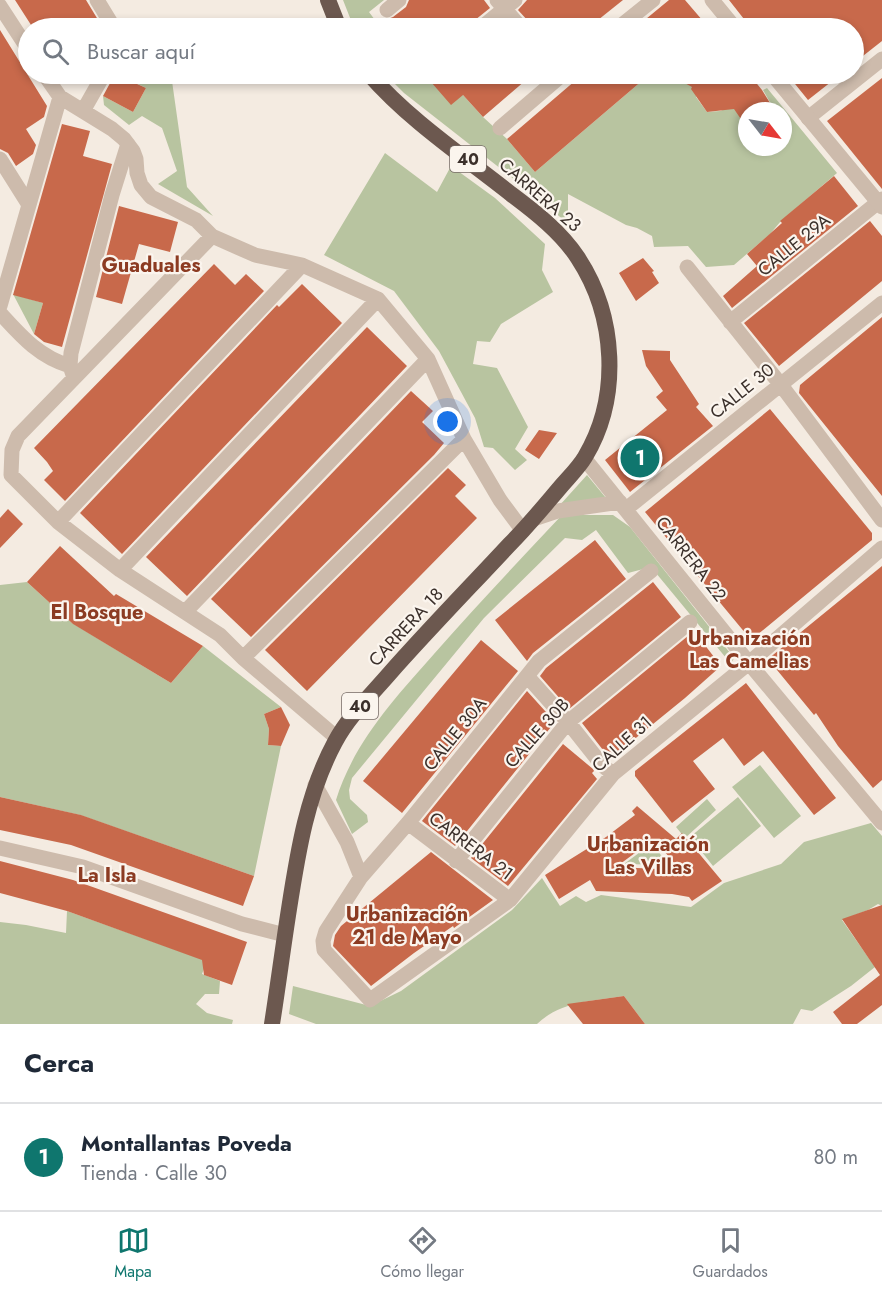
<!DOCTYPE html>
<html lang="es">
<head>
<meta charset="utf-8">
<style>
	:root { --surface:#fff; --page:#f6f6f7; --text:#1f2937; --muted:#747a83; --line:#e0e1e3; --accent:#0f766e }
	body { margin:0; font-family:Jost,sans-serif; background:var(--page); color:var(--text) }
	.compass { position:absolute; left:738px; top:102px; width:54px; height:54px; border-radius:50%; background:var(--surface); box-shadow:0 3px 9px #0003; rotate:121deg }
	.you { position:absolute; left:448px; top:422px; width:21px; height:21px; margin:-15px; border:4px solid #fff; border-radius:50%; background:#1a73e8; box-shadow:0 0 0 9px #1a73e833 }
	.badge { display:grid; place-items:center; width:39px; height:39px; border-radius:50%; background:var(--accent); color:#fff; font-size:20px; font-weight:700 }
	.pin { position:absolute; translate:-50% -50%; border:3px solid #fff; box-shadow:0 2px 6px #0006 }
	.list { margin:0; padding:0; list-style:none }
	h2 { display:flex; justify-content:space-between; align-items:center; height:78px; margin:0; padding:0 24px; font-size:26px }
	h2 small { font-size:20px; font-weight:400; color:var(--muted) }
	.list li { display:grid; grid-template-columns:39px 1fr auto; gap:18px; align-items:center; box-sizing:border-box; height:108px; padding:0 24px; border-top:2px solid var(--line) }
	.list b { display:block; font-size:22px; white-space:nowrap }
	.list p { margin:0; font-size:20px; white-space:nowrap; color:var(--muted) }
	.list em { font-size:20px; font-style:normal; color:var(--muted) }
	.icon { flex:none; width:33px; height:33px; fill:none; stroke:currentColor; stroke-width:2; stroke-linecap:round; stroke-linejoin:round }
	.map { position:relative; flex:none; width:882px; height:1024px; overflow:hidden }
	.search { position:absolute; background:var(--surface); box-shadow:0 3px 9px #0003; left:18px; right:18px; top:18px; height:66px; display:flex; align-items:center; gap:15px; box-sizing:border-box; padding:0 21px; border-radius:33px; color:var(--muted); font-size:22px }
	.sheet { height:186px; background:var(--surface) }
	nav { display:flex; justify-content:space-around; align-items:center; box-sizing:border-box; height:84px; border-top:2px solid var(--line); background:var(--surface); font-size:16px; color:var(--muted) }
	nav a { display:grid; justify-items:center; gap:3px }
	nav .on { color:var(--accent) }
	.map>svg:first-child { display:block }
	.green { fill:#b8c4a0 }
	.building { fill:#c8694b; fill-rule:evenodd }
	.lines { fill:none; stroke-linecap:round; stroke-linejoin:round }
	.minor { stroke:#cdbbac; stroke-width:15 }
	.tertiary { stroke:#cdbbac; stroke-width:15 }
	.trunk { stroke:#6c584f; stroke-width:16 }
	.labels { text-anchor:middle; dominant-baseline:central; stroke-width:4.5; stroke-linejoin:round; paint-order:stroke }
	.shield { fill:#fbf5ee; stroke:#756b66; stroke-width:1.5 }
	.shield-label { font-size:16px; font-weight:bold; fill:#3b302b }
	.street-label { font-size:18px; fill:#3b302b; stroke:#fbf5ee }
	.neighbourhood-label { font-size:20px; font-weight:bold; fill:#8c3b22; stroke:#fbf5ee }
</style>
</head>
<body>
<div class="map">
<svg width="882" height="1024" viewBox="0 0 882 1024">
	<rect width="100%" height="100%" fill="#f4ebe1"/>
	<path class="green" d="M343,0H384L369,12L378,24L383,21L389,28H354Z
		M117,74H171L187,187L213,216L158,184L177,171L162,128L142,116L129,125L104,105L103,96L133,112L146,88Z
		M385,74H426L432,82L463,95L483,117L507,139L535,172L650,74H678L676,78L701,91L696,97L707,112L720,111L733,106L747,127V147H783V111H775L763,90L767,88L837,173L781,221L770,234L734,265L706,267L688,246L654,247L652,236L637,228L626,225L568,194V224L542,201L404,93Z
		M385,153L437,192L451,166L495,198L545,244L542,270L553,292L501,324L490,342L477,341L473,364L497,368L528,427L515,449L527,460L515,470L493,448L484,447L475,418L439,351L394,291L324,255Z
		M13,294L43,303L34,334Z
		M587,475L606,498L559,506Z
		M573,515H613L630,527L734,658L731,664L651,567L628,573L596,530L582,540L565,538L484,618L352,778L349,790L350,799L367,815L368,822L352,834L336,800C354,742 395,698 434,654C475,607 518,562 561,516Z
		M27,582L72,623L171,683L203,646L281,707L264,714L269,729L268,745L281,746L254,876L80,815L0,797V585Z
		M760,765L801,816L774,838L732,787Z
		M738,797L761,826L713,866L690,837Z
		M707,799L716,810L685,838L676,827Z
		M871,823L882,836V906L878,904L868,910L842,920L875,967L851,986L812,1011L801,1009L793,1024H645L624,996C593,1001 561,1001 537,1024H316L289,1014L293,986L370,1006L401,991L512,910L542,878L560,906L576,896L586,902L601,895L691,907L724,883L781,864L804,842Z
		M651,844L670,865L624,864Z
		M67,911L207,961L202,974L220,981L219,994H205L196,1004L207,1013L233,1020L232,1024H0V922L26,925L66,933Z"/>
	<path class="building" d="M15,0H86L103,28H33Z
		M409,0H484L490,8L475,20L471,28H390L383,21L393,17L406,7Z
		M527,0H623L588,28H530L529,22L518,10Z
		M669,0H685L709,28H635Z
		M729,0H882V41L854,63V28H751Z
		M0,30L47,106L44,117L26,129L36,145L33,154L16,166L8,153L0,149Z
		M115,74L146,88L133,112L103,96Z
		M441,74H533L483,117L463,95L451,105L431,82Z
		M583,74H650L535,172L507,139Z
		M668,74H749L762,90L775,111H747V128L734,109L707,112L691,89L692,87Z
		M787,74H841L808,100Z
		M882,78V189L827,121Z
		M62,124L90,131L83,156L112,164L62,347L44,342L34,334L43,303L13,295Z
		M834,176L858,206L732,308L723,296L757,266L747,254L782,223L780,221Z
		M119,206L178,222L170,252L139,244L122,304L96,297Z
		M870,221L882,236V281L779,366L744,323Z
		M643,258L654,271L652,272L659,283L636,301L619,273Z
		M214,264L235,285L246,274L264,291L65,501L44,480L53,471L47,462L34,448Z
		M302,284L342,323L122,554L80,513L277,305L279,307Z
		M882,317V496L799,393L800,385Z
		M367,327L407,366L187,596L146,557Z
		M642,350L670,351V360L699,404L696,407L713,426L630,492L605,460L667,410L656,397L663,391L646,366Z
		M411,391L433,411L422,422L444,443L434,455L251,637L211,599Z
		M770,409L872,533V540L751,640L645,512Z
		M539,430L557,433L539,459L525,450Z
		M448,468L466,485L455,496L477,518L307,691L265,650Z
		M8,509L23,524L0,548V518Z
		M595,540L626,579L533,653L527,661L495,620Z
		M60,546L114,596L116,594L203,646L171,683L73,624L27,582Z
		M882,566V780L873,788L838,746L816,713L814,715L768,659Z
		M653,582L681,617L569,709L540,676L546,668Z
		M694,631L721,666L685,698L610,759L582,723Z
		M481,640L518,671L402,813L363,781Z
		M746,683L836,798L814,815L763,751L744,766L723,738L693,761L715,789L672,823L635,776V771Z
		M527,691L555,722L455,846L422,821Z
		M281,707L290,725L281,746L268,745L269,729L264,714Z
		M563,744L593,769L594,771L592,773L597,779L508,886L471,858Z
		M0,797L81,815L254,876L243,906L71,845L0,830Z
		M637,806L676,839L682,833L722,881L692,901L689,897L672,894L596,891L590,880L559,899L545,875L606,837L635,815L632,811ZM654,839L680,870L616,867Z
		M431,852L493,900L454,928L453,926L414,953L371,986L333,946L335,935L341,926Z
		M0,861L73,880L247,942L232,985L204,975L202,960L67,911L0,893Z
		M882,905V1005L857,1024H842L833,1012L880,975L842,919Z
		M624,996L645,1024H583L567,1004Z"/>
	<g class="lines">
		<path class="minor" d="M97,0L114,28
			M497,0L521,28
			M0,6L28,49
			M387,10L399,0
			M481,28L515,0
			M618,28L653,0
			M44,74L60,97L112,129L124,139L133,151L136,159L137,173L141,185L151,197L196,220L212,236L255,255L302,265L378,299L428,359L464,439L500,500L523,531
			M83,111L104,74
			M808,118L882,59
			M500,128L563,74
			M0,159L29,205
			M212,236L18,436L12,450L11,475L58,522L120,570L220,635L243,658L337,738
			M687,267L781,385L882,520
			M0,306L60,97
			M0,313C21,336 39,357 70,366
			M730,322L882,199
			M74,378L70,366L71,353L112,195L128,144
			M584,458L749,663L882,823
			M626,509L882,303
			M534,519L558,511L620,502
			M58,522L302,265
			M120,570L378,299
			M651,571L539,661L408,823L361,877L326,931L323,941L324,950L370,1000L510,900L613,774L749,663L882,548
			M185,612L428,359
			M243,658L464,439
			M527,676L568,722L602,765L613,774
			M315,785L347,842L361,877
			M408,823L510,900
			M0,848L83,867L242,924L285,935
			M456,861L568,722L690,622"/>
		<path class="tertiary" d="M712,0L735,28
			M772,74L882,207"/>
		<path class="trunk" d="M328,0L339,28
			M272,1024C278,986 283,947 289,909C298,851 307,794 335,742C349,716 371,695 390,673C428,630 469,588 509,545C528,526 545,505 563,484C570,476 579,467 585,457C621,397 616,316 578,258C561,232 535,212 511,194C463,156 409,120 369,74"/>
	</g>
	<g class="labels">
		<g class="shield">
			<rect x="450" y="146" width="36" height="26" rx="4.5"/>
			<rect x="342" y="693" width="36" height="26" rx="4.5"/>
		</g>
		<g class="shield-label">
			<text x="468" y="159">40</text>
			<text x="360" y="706">40</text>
		</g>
		<g class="street-label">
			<text transform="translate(540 195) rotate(41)">CARRERA 23</text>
			<text transform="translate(794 245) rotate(-39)">CALLE 29A</text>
			<text transform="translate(742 391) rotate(-39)">CALLE 30</text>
			<text transform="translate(691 559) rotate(52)">CARRERA 22</text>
			<text transform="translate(406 627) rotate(-47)">CARRERA 18</text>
			<text transform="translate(537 733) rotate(-48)">CALLE 30B</text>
			<text transform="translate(455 734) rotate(-51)">CALLE 30A</text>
			<text transform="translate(622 744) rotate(-42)">CALLE 31</text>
			<text transform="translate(471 846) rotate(37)">CARRERA 21</text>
		</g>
		<g class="neighbourhood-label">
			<text x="151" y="265">Guaduales</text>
			<text x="97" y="612">El Bosque</text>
			<text x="749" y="638">Urbanización<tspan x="749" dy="23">Las Camelias</tspan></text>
			<text x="648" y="844">Urbanización<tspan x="648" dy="23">Las Villas</tspan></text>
			<text x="107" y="875">La Isla</text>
			<text x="407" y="914">Urbanización<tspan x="407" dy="23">21 de Mayo</tspan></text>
		</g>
	</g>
</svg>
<svg class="compass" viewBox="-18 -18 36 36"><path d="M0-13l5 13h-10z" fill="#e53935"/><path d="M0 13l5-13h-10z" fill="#747a83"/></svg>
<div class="you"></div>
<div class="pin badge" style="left:640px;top:458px">1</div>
<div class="search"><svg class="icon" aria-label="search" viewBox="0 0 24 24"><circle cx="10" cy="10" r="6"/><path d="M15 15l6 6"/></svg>Buscar aquí</div>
</div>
<section class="sheet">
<h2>Cerca<small></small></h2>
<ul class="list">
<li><span class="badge">1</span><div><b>Montallantas Poveda</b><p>Tienda · Calle 30</p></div><em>80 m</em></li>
</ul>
</section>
<nav>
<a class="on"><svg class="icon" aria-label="map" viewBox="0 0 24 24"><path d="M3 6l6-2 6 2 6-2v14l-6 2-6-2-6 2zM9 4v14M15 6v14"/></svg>Mapa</a>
<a><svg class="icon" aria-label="directions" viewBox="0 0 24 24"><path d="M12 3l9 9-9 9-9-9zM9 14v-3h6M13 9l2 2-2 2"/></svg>Cómo llegar</a>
<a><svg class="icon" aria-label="saved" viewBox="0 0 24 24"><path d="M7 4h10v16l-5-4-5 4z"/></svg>Guardados</a>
</nav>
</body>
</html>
